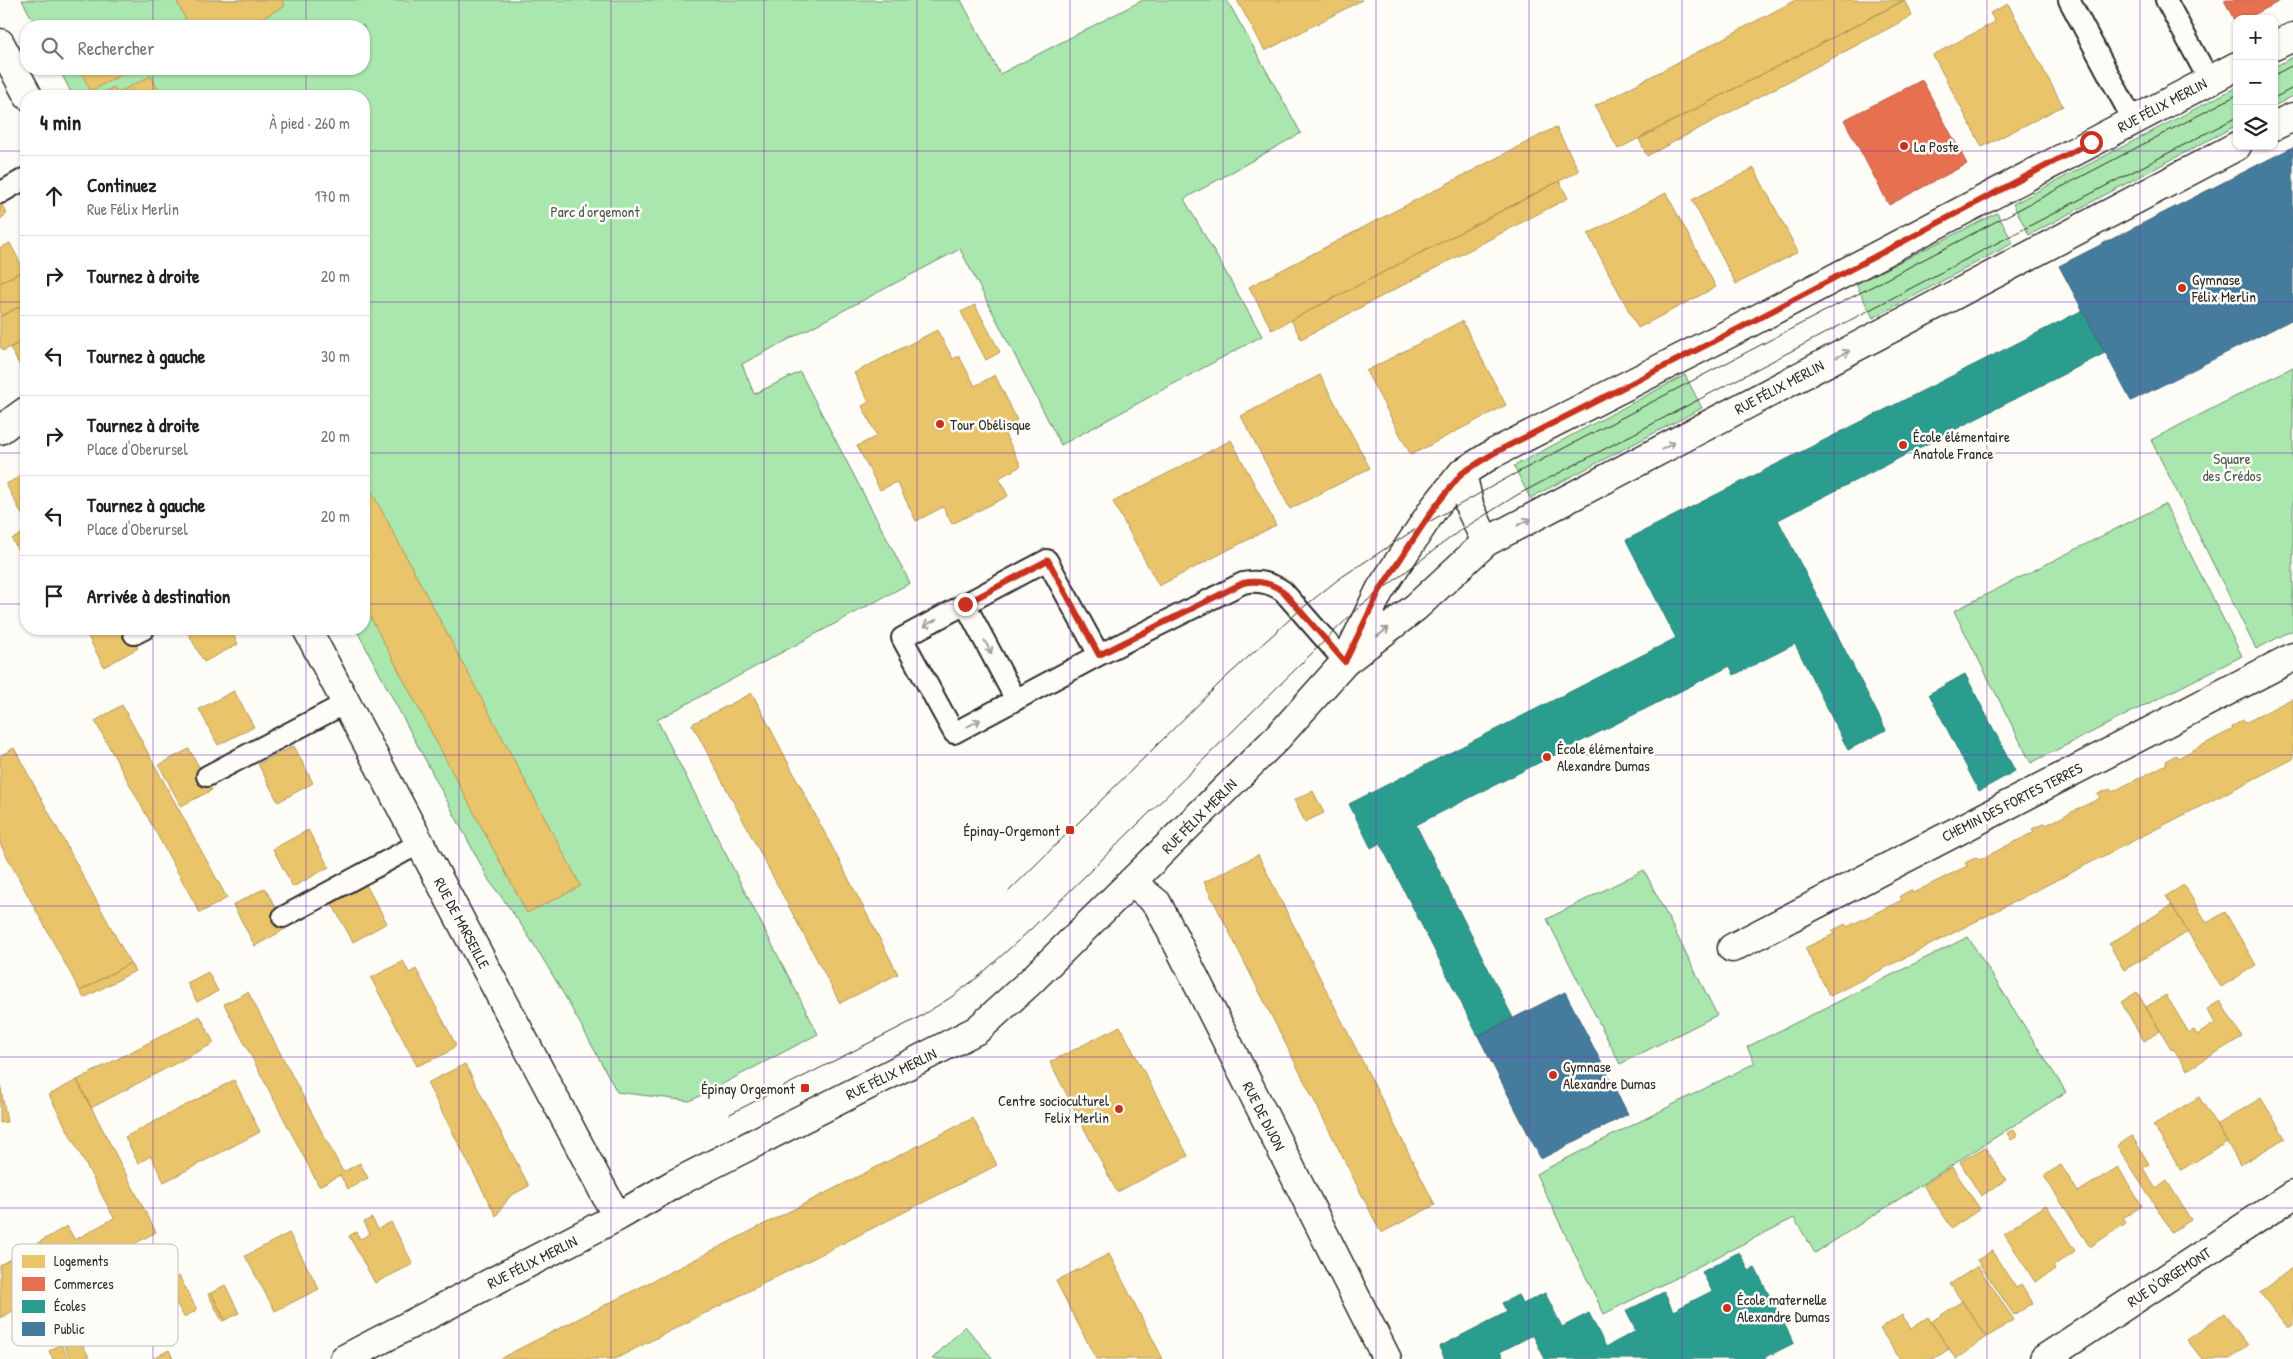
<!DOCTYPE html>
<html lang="fr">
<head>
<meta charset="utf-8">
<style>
	:root { --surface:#fff; --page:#f6f6f6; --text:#202124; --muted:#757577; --line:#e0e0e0 }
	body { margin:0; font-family:"Patrick Hand",sans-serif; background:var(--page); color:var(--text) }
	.controls { position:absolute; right:15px; top:15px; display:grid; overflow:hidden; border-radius:10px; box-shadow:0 1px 4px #0004 }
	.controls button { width:45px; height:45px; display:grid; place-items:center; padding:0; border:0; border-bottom:1px solid var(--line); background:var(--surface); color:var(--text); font:25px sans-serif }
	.stop { position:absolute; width:15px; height:15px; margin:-11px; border:4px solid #c8321e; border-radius:50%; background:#fff }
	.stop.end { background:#c8321e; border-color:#fff; box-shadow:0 1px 5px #0008 }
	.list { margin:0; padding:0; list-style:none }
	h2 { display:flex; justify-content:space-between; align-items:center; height:65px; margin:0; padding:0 20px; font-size:21px }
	h2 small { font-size:16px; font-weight:400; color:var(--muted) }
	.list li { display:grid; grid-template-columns:32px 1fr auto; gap:15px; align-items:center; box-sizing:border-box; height:80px; padding:0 20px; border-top:1px solid var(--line) }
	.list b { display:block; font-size:19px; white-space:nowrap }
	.list p { margin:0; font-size:16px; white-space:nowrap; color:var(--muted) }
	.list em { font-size:16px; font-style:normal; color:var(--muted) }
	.icon { flex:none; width:28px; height:28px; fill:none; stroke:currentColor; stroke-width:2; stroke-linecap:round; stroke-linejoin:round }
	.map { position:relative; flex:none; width:2293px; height:1359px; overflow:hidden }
	.search { position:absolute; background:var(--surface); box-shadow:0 1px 4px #0004; left:20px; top:20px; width:350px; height:55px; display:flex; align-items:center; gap:12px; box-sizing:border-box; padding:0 18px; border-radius:20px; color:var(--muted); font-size:19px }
	.panel { position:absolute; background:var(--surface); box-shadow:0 1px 4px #0004; left:20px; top:90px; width:350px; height:545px; border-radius:20px }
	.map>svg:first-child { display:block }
	.green { fill:#aae7ae; stroke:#6a896c }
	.homes { fill:#e9c46a; stroke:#b09657 }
	.shops { fill:#e76f51; stroke:#af5b46 }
	.schools { fill:#2a9d8f; stroke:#2a7b71 }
	.public { fill:#457b9d; stroke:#3d637b }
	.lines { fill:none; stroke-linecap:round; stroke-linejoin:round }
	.service-casing { stroke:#2b2b2b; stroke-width:24 }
	.minor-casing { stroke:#2b2b2b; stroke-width:31 }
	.service { stroke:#fdfcf7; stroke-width:20 }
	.minor { stroke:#fdfcf7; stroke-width:28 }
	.tram { stroke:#2b2b2b; stroke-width:1 }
	.oneway { stroke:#9e9e9b }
	.route { stroke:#c8321e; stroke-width:6 }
	.grid { fill:none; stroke:#7b2cbf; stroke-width:1; stroke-opacity:0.55 }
	.poi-dot { fill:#c8321e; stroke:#fdfcf7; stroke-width:2 }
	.labels { text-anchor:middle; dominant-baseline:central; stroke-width:5; stroke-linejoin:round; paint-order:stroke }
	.street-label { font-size:15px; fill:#2b2b2b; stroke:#fdfcf7 }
	.poi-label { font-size:15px; fill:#2b2b2b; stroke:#fdfcf7; text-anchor:start }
	.park-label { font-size:15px; fill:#4b5a4c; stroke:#fdfcf7 }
	.key { fill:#fdfcf7; stroke:#bebdba; stroke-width:1 }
	.key-label { font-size:14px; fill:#2b2b2b }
</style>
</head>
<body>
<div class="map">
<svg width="2293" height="1359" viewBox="0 0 2293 1359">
	<rect width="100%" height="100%" fill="#fdfcf7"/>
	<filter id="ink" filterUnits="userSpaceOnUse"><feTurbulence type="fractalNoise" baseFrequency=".02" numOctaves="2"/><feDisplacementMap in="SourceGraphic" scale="10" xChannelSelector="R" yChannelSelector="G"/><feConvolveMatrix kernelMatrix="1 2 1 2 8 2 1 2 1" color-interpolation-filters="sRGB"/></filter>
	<g filter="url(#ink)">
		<path class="green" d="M22,0H961L1000,74L1143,0H1227L1301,133L1184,199L1262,336L1061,445L960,249L742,364L754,394L800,372L910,583L657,720L818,1034L690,1101L617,1092C578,1020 541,947 490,882L356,629H364V96H73L59,69H364V26H36Z
			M2293,57V96L2274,106V67Z
			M2237,87V125L2029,235L2013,204Z
			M1997,213L2013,243L1873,318L1856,284Z
			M2293,367V630L2256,649L2151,440Z
			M1685,375L1702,408L1530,498L1514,466Z
			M2165,504L2242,656L2031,763L1954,611Z
			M1644,870L1717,1015L1620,1064L1547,919Z
			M1968,937L2066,1092L1815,1253L1794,1218L1604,1314L1536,1174L1755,1063L1747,1047Z
			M965,1326L993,1359H932Z"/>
		<path class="homes" d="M176,0H282L285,6L247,26H189Z
			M1237,0H1362L1265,51Z
			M1796,0H1905L1618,149L1595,106Z
			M1904,0L1912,16L1647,156L1639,139Z
			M2008,4L2063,106L1982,147L1933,55L1995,22L1990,13Z
			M79,69H132L91,91Z
			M151,76L162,96H106L104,92L114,87L117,93Z
			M1556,127L1579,171L1272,330L1249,287Z
			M1754,168L1798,252L1736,284L1692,200Z
			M1559,181L1568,198L1301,339L1291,320Z
			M1666,193L1716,287L1638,328L1588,234Z
			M0,202L7,214L0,219Z
			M10,243L24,270L0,283V248Z
			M26,269V303L0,317V283Z
			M26,303V339L3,351L0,346V317Z
			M975,305L1000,352L986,360L961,312Z
			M1462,321L1506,405L1411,455L1366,371Z
			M937,330L953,359L959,356L975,386L995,375L1017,420L1002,428L1021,466L999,478L1008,496L952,524L943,507L916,521L897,482L880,490L857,446L877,436L862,406L869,402L854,373Z
			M26,339V376L10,348Z
			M1320,375L1370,468L1290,509L1241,416Z
			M1231,440L1276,525L1159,586L1113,502Z
			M26,473V522L6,484Z
			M364,477L581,886L527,913L364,605Z
			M25,532L26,534V566L12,539Z
			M84,629H128L138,648L104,667Z
			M186,629H230L238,644L204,662Z
			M234,691L254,727L218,745L199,709Z
			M752,693L898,974L840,1003L692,724Z
			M2293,698V759L1830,996L1805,948L1834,934L1832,931L1845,924L1847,927L1902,900L1900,896L1911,890L1913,893L1967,866L1965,863L1977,857L1979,860L2034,832L2032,829L2045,823L2046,825L2100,798L2098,794L2110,789L2112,792L2167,764L2166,761L2176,755L2178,758L2233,729L2232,727L2243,720L2245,723Z
			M122,705L227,898L200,913L95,721Z
			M294,746L313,783L278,802L258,764Z
			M14,748L130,963L80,991L0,844V756Z
			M189,749L212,790L181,806L159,765Z
			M1313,791L1324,813L1305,822L1294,800Z
			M308,830L329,867L293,887L273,849Z
			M1258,855L1435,1205L1381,1233L1204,882Z
			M366,885L387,923L353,942L332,904Z
			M2184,885L2207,923L2225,912L2256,965L2221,987L2166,896Z
			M265,888L287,928L255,946L233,905Z
			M2172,905L2188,932L2124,970L2109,944Z
			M403,961L409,973L416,969L456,1045L445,1054L417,1066L371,978Z
			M130,963L135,971L84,998L80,991Z
			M208,972L218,991L197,1002L187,983Z
			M248,992L343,1172L360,1163L368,1178L348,1189L340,1175L319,1186L224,1004Z
			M2137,992L2160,1031L2144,1041L2121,1002Z
			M2166,995L2189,1033L2194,1030L2197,1035L2215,1023L2207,1009L2220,1001L2242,1037L2187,1070L2174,1049L2172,1050L2146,1007Z
			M200,1016L214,1043L91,1108L77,1080Z
			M1120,1026L1188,1156L1117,1192L1050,1062Z
			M465,1064L529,1186L510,1196L496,1216L427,1083Z
			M77,1080L156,1232L0,1318V1265L67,1226L75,1240L114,1218L49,1095Z
			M234,1080L260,1132L164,1182L151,1156L138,1163L125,1137Z
			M0,1083L7,1122L0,1123Z
			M2199,1097L2227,1142L2181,1170L2153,1125Z
			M2261,1098L2285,1138L2240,1165L2217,1125Z
			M973,1118L997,1165L615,1359H499Z
			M2014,1129L2018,1136L2011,1140L2007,1133Z
			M2132,1136L2149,1164L2143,1168L2156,1189L2167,1181L2191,1220L2172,1232L2117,1146Z
			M1985,1147L2006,1180L1981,1196L1960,1162Z
			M2061,1165L2078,1192L2118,1167L2142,1206L2123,1218L2126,1223L2090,1247L2044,1176Z
			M1952,1167L1980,1209L1952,1228L1923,1185Z
			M2046,1205L2075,1251L2053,1266L2055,1270L2035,1282L2004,1233Z
			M372,1218L378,1229L391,1222L413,1264L375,1283L349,1236L356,1232L360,1239L370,1234L364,1222Z
			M289,1233L319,1289L275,1311L245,1256Z
			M1992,1251L2016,1288L2021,1284L2033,1303L2014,1315L1977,1260Z
			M1109,1254L1163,1359H1096L1056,1281Z
			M1978,1266L2014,1320L1987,1337L1950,1284Z
			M2293,1267V1325L2288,1328L2260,1293Z
			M179,1276L197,1310L184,1317L165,1283Z
			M225,1285L239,1313L225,1320L211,1293Z
			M211,1293L225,1320L222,1321L208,1294Z
			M1962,1301L1987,1337L1956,1359L1931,1322Z
			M2224,1314L2248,1345L2230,1359H2202L2187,1340Z
			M1902,1315L1911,1328L1928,1317L1949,1349L1933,1359H1900L1880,1329Z
			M78,1336L90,1359H71L63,1343Z
			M61,1344L69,1359H53L49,1351Z
			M169,1350L173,1359H152Z"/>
		<path class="shops" d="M2224,0H2282L2246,19H2237L2236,24Z
			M1922,80L1967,164L1889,205L1844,120Z"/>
		<path class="schools" d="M2083,310L2105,353L1778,520L1886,730L1848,750L1795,644L1734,675L1730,666L1416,825L1513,1018L1478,1036L1380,843L1371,848L1349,804L1676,638L1626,540Z
			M1965,674L2015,771L1979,791L1929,694Z
			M1739,1252L1749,1271L1755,1268L1794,1343L1762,1359H1545L1533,1335L1500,1352L1504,1359H1445L1439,1347L1507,1312L1502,1303L1518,1295L1523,1304L1545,1293L1562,1327L1589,1313L1606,1347L1636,1331L1626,1311L1664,1292L1673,1311L1712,1291L1702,1272Z"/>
		<path class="public" d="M2293,147V319L2131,401L2059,266Z
			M1565,992L1628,1114L1541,1159L1478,1036Z"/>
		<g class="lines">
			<g class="service-casing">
				<path id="service" d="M2069,0L2133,120
					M2166,0L2209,80
					M0,193L26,178
					M965,604L1016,700
					M134,634L144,629
					M1099,655L1047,560L902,638L954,733L1099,655L1243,583C1257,580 1271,583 1283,591L1345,662
					M207,776L346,703
					M283,917L420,843"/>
			</g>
			<g class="minor-casing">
				<path id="minor" d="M0,43L28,96
					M2274,46L2293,37
					M2274,126L2293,117
					M0,430L26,411
					M1462,473L1470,508L1486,542
					M307,629L617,1217
					M1347,658L1380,590L1434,508L1462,473L1494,453L1736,330L2237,66
					M1131,882L1157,903L1387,1359
					M1732,948L2293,657
					M344,1359L617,1217L674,1184L977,1030L1030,982L1278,737L1345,662L1416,607L1486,542L2237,146
					M2044,1359L2293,1195"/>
			</g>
			<use href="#service" class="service"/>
			<use href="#minor" class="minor"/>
			<path class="tram" d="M2274,75L2293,65
				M2274,98L2293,88
				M1009,891L1223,680L1300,610L1340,578L1411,532L1507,478L2237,95
				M730,1114L916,1019L950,998L978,977L1030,930L1359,607L1458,532L1517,495L2237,117"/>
		</g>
		<defs><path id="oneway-shaft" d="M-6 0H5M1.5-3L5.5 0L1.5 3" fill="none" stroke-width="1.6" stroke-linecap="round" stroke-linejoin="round" transform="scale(1.25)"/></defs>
		<g class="oneway">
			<use href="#oneway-shaft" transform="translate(1843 354) rotate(-28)"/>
			<use href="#oneway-shaft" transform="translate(1668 446) rotate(-28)"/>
			<use href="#oneway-shaft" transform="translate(1524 522) rotate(-28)"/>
			<use href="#oneway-shaft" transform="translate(930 623) rotate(152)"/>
			<use href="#oneway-shaft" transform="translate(1383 632) rotate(-38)"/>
			<use href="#oneway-shaft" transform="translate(988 647) rotate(62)"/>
			<use href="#oneway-shaft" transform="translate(974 723) rotate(-28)"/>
		</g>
	</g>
	<g class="lines" filter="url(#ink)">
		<path class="route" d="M965,604L1048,560L1099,655L1243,583C1257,580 1271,583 1283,591L1345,662L1380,590L1434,508L1462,473L1494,453L1736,330L2091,142"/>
	</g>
	<path class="grid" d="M153,0V26M306,0V26M459,0V1359M611,0V1359M764,0V1359M917,0V1359M1070,0V1359M1223,0V1359M1376,0V1359M1529,0V1359M1682,0V1359M1834,0V1359M1987,0V1359M2140,0V1359M153,69V96M306,69V96M0,151H26M364,151H2293M0,302H26M364,302H2293M0,453H26M364,453H2293M0,604H26M364,604H2293M153,629V1359M306,629V1359M0,755H2293M0,906H2293M0,1057H2293M0,1208H2293"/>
	<g class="poi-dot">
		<circle cx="1904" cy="146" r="5"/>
		<circle cx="2182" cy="288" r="5"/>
		<circle cx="940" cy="424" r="5"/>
		<circle cx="1903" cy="445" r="5"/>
		<circle cx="1547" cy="757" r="5"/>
		<rect x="1065" y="825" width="10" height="10" rx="2.5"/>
		<circle cx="1553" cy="1075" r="5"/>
		<rect x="800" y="1083" width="10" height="10" rx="2.5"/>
		<circle cx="1119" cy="1109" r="5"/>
		<circle cx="1727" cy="1308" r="5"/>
	</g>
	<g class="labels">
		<g class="street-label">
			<text transform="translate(2162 105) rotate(-28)">RUE FÉLIX MERLIN</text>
			<text transform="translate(1779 387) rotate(-28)">RUE FÉLIX MERLIN</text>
			<text transform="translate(2012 802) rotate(-27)">CHEMIN DES FORTES TERRES</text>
			<text transform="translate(1199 816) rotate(-45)">RUE FÉLIX MERLIN</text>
			<text transform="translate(462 923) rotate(62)">RUE DE MARSEILLE</text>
			<text transform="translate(891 1074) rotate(-26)">RUE FÉLIX MERLIN</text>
			<text transform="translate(1264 1116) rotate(63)">RUE DE DIJON</text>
			<text transform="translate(532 1262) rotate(-27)">RUE FÉLIX MERLIN</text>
			<text transform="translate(2169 1277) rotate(-33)">RUE D'ORGEMONT</text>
		</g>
		<g class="poi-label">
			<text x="1914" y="146">La Poste</text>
			<text x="2192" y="279">Gymnase<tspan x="2192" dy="17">Félix Merlin</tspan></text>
			<text x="950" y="424">Tour Obélisque</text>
			<text x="1913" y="436">École élémentaire<tspan x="1913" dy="17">Anatole France</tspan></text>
			<text x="1557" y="748">École élémentaire<tspan x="1557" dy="17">Alexandre Dumas</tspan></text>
			<text x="1060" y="830" text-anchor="end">Épinay-Orgemont</text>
			<text x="1563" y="1066">Gymnase<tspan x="1563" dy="17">Alexandre Dumas</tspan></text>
			<text x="795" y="1088" text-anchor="end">Épinay Orgemont</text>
			<text x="1109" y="1100" text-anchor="end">Centre socioculturel<tspan x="1109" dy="17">Felix Merlin</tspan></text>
			<text x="1737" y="1299">École maternelle<tspan x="1737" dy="17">Alexandre Dumas</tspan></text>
		</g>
		<g class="park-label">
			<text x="595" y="211">Parc d'orgemont</text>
			<text x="2232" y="458">Square<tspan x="2232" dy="17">des Crédos</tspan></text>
		</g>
	</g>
	<rect x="12" y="1244" width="166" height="102" rx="8" class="key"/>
	<rect x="22" y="1255" width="23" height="13" fill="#e9c46a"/>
	<rect x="22" y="1277" width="23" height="14" fill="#e76f51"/>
	<rect x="22" y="1300" width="23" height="13" fill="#2a9d8f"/>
	<rect x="22" y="1322" width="23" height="14" fill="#457b9d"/>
	<g class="key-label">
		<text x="54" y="1266">Logements</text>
		<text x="54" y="1289">Commerces</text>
		<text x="54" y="1311">Écoles</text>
		<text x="54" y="1334">Public</text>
	</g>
</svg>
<div class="controls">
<button>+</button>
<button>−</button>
<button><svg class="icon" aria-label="layers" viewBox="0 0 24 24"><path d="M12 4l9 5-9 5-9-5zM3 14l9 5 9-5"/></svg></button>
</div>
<div class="stop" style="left:2091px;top:142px"></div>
<div class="stop end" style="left:965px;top:604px"></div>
<div class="search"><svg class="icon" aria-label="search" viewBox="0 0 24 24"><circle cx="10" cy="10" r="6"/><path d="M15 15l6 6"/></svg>Rechercher</div>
<section class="panel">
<h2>4 min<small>À pied · 260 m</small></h2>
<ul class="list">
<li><svg class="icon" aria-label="ahead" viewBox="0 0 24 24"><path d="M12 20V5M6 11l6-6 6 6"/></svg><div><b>Continuez</b><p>Rue Félix Merlin</p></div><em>170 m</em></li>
<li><svg class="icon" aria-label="right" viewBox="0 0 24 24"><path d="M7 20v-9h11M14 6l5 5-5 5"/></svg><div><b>Tournez à droite</b></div><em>20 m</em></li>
<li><svg class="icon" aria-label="left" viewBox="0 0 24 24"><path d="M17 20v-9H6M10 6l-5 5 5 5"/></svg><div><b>Tournez à gauche</b></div><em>30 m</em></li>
<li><svg class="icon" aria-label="right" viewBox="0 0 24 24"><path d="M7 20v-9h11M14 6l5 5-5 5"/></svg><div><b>Tournez à droite</b><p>Place d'Oberursel</p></div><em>20 m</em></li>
<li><svg class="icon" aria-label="left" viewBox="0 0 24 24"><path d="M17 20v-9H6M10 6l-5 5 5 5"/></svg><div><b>Tournez à gauche</b><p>Place d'Oberursel</p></div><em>20 m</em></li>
<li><svg class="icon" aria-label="arrive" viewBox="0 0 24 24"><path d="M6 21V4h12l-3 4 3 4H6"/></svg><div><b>Arrivée à destination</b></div></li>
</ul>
</section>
</div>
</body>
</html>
